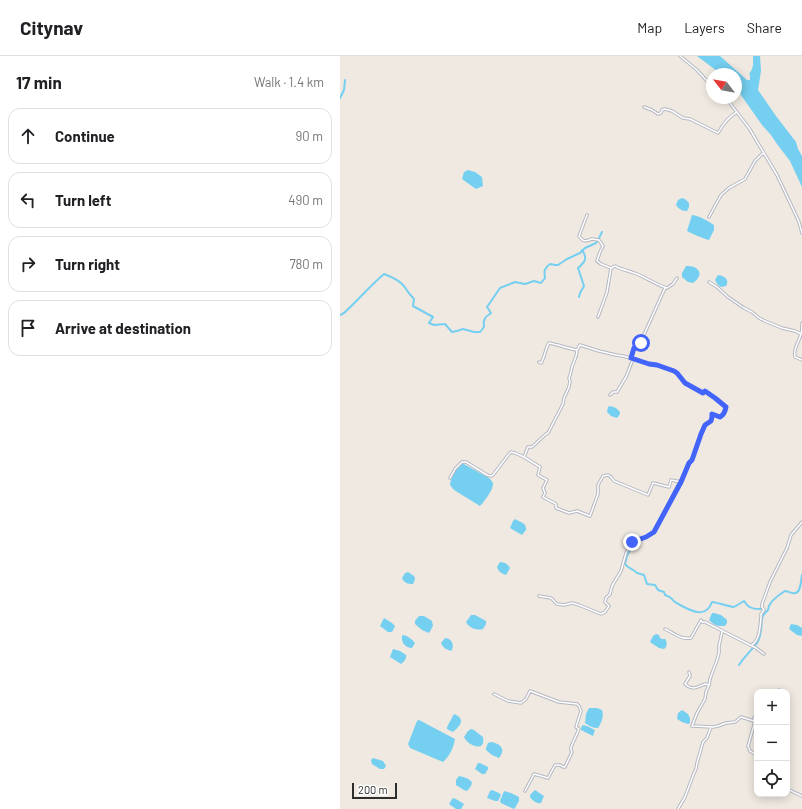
<!DOCTYPE html>
<html lang="en">
<head>
<meta charset="utf-8">
<style>
	:root { --surface:#fff; --page:#f2f2f2; --text:#202124; --muted:#757577; --line:#e0e0e0 }
	body { margin:0; font-family:Barlow,sans-serif; background:var(--page); color:var(--text) }
	.controls { position:absolute; right:12px; bottom:12px; display:grid; overflow:hidden; border-radius:8px; box-shadow:0 2px 10px #0003 }
	.controls button { width:36px; height:36px; display:grid; place-items:center; padding:0; border:0; border-bottom:1px solid var(--line); background:var(--surface); color:var(--text); font:20px sans-serif }
	.compass { position:absolute; left:366px; top:12px; width:36px; height:36px; border-radius:50%; background:var(--surface); box-shadow:0 2px 10px #0003; rotate:301deg }
	.scale { position:absolute; left:12px; bottom:10px; width:45px; box-sizing:border-box; padding-left:4px; border:2px solid #2e2e2e; border-top:0; font-size:11px; line-height:14px; white-space:nowrap; color:#2e2e2e; -webkit-text-stroke:3px #fff; paint-order:stroke }
	.stop { position:absolute; width:12px; height:12px; margin:-9px; border:3px solid #4264fb; border-radius:50%; background:#fff }
	.stop.end { background:#4264fb; border-color:#fff; box-shadow:0 1px 4px #0008 }
	.list { margin:0; padding:0; list-style:none }
	h2 { display:flex; justify-content:space-between; align-items:center; height:52px; margin:0; padding:0 16px; font-size:17px }
	h2 small { font-size:13px; font-weight:400; color:var(--muted) }
	.list li { display:grid; grid-template-columns:26px 1fr auto; gap:12px; align-items:center; box-sizing:border-box; height:56px; margin:0 8px 8px; padding:0 8px; border:1px solid var(--line); border-radius:12px }
	.list b { display:block; font-size:15px; white-space:nowrap }
	.list em { font-size:13px; font-style:normal; color:var(--muted) }
	.icon { flex:none; width:22px; height:22px; fill:none; stroke:currentColor; stroke-width:2; stroke-linecap:round; stroke-linejoin:round }
	.map { position:relative; flex:none; width:462px; height:753px; overflow:hidden }
	header { display:flex; align-items:center; gap:24px; box-sizing:border-box; height:56px; padding:0 20px; background:var(--surface); border-bottom:1px solid var(--line) }
	header strong { font-size:19px }
	nav { display:flex; gap:22px; margin-inline-start:auto; font-size:14px }
	main { display:flex }
	aside { flex:1; background:var(--surface) }
	.map>svg:first-child { display:block }
	.water { fill:#75cff0 }
	.lines { fill:none; stroke-linecap:round; stroke-linejoin:round }
	.canal { stroke:#75cff0; stroke-width:2 }
	.minor-casing { stroke:#b4b7c1; stroke-width:3.5 }
	.minor { stroke:#fff; stroke-width:1.5 }
	.route { stroke:#4264fb; stroke-width:5 }
</style>
</head>
<body>
<header>
<strong>Citynav</strong>
<nav><a>Map</a><a>Layers</a><a>Share</a></nav>
</header>
<main>
<aside>
<h2>17 min<small>Walk · 1.4 km</small></h2>
<ul class="list">
<li><svg class="icon" aria-label="ahead" viewBox="0 0 24 24"><path d="M12 20V5M6 11l6-6 6 6"/></svg><div><b>Continue</b></div><em>90 m</em></li>
<li><svg class="icon" aria-label="left" viewBox="0 0 24 24"><path d="M17 20v-9H6M10 6l-5 5 5 5"/></svg><div><b>Turn left</b></div><em>490 m</em></li>
<li><svg class="icon" aria-label="right" viewBox="0 0 24 24"><path d="M7 20v-9h11M14 6l5 5-5 5"/></svg><div><b>Turn right</b></div><em>780 m</em></li>
<li><svg class="icon" aria-label="arrive" viewBox="0 0 24 24"><path d="M6 21V4h12l-3 4 3 4H6"/></svg><div><b>Arrive at destination</b></div></li>
</ul>
</aside>
<div class="map">
<svg width="462" height="753" viewBox="0 0 462 753">
	<rect width="100%" height="100%" fill="#efe9e1"/>
	<path class="water" d="M357,0H380L407,24H410V19L409,18C414,12 413,7 413,0H420L421,15L418,34L436,60L456,86L458,93L462,100V131L450,105L437,88L431,79L422,69L396,32V18H381Z
		M128,114L135,116L142,121L143,130L136,133L122,123L124,116Z
		M342,142L345,143L349,147V151L347,155C342,155 339,153 336,149L338,144Z
		M352,159C360,160 368,165 374,169V174L369,184C365,183 350,177 347,175Z
		M346,210C359,209 365,219 353,227L348,226L342,221V217Z
		M378,219C384,220 390,223 386,230L381,231L378,229L375,224Z
		M270,350L276,352L280,356V358L277,362L271,360L267,356L268,351Z
		M122,407L149,422C151,424 153,426 153,428C153,434 144,446 140,450L114,434L110,429C111,420 116,413 122,407Z
		M175,463C180,466 187,467 186,474L182,479L170,472L173,465Z
		M160,506C164,506 168,508 170,512L166,519C162,518 158,515 157,511Z
		M68,516L74,520L75,523L73,528C68,528 64,527 62,522L65,517Z
		M372,557H374L381,559L387,564V567L385,570C377,570 375,570 369,564Z
		M131,559H135L146,565V568L143,573C137,575 129,572 126,566Z
		M79,560H84L92,565L93,570L89,577L82,574L75,568V565Z
		M44,562L52,567L55,570L52,576H48L40,570Z
		M451,568L457,569L462,572V579L461,580L457,579L449,573Z
		M316,578L319,579L320,582L322,583H325L326,584C327,588 327,591 324,593L319,592L310,586L313,580Z
		M63,579C68,580 72,583 75,587L72,592C66,592 61,587 62,580Z
		M105,582C112,582 115,590 111,595C106,593 103,592 101,587Z
		M53,593L60,595L66,599C67,602 64,606 61,608L50,601Z
		M249,652H257L262,654C264,660 262,666 258,672C253,672 249,670 245,667L246,658Z
		M342,654L348,658L350,662V667L348,668L342,666L337,663L338,657Z
		M114,658C127,663 119,671 113,676L107,673V671Z
		M79,664L115,683C114,691 109,701 103,706L70,692L68,688L77,665Z
		M242,669L247,670L255,674L253,680L241,674Z
		M131,673L134,674L143,681C146,697 128,690 124,681L128,675Z
		M151,686C161,688 166,693 159,702L152,699L146,694V692L148,687Z
		M33,702L43,705L46,710L44,713H40L32,708L31,704Z
		M138,707H140L148,711V713L145,718H142L135,713Z
		M119,720C124,721 128,722 132,726L131,730L127,735L124,734L116,729V724Z
		M152,734L159,737L161,739L158,745H155L147,742L150,735Z
		M195,734L204,740L201,747C196,748 192,744 190,741V739Z
		M164,735L171,737L179,741V745L175,752L174,753L161,747L160,745Z
		M114,742L121,746L124,748L121,753H116L109,748L112,743Z"/>
	<g class="lines">
		<path class="canal" d="M0,42L4,34L5,24
			M215,209H218L227,203L240,197L245,192L256,187L259,182L262,176
			M239,241L240,237L244,230L238,212C239,211 241,210 242,208C247,204 245,198 242,194
			M0,259L4,257C18,244 30,230 44,218C52,221 59,224 64,230C67,235 70,239 74,243L73,250L93,261L89,267L94,269L105,268L112,276L117,275L123,273L134,276H140L144,271C143,263 145,261 151,257L147,251L160,232L175,226L185,228L194,225L201,227L205,222C204,215 204,212 210,208L215,209
			M301,484L294,486L287,500L285,508C288,513 294,513 297,517L304,519L307,528L315,529L318,534L324,536L325,539C332,541 330,542 335,546C336,547 339,548 340,549C351,555 366,563 372,546C379,547 387,550 394,551L404,545C405,546 406,548 407,549C410,553 417,553 421,553
			M399,609C404,601 411,595 417,587C422,580 421,571 422,563C422,559 424,558 427,555C429,553 428,553 429,550C432,543 439,539 445,535C448,535 452,538 455,537C461,537 461,524 462,519"/>
		<g class="minor-casing">
			<path id="minor" d="M340,0L357,14L367,25L372,28
				M386,42L409,72L437,119L453,153L459,166L462,177
				M304,51L312,54L318,58L321,57L322,54L325,53L332,55L343,62L350,63L378,77C383,68 388,61 397,56
				M247,159L239,180C244,187 246,185 252,183C254,183 257,184 259,184L263,190L260,196L257,205L261,208L271,212L267,236L258,261
				M369,161L381,139L389,132L405,123L415,105L422,98H424
				M271,212L275,210C282,214 290,215 297,218C307,222 316,229 327,232L333,228L337,222
				M369,226L377,231L388,241L404,252L412,256L419,262L425,265L442,272L455,275L461,278
				M462,267C462,271 462,275 461,278C459,286 453,292 455,301L462,304
				M291,302L294,292H298L325,232
				M270,339L273,336H277L286,321L293,303
				M184,401L200,411L198,419L207,424L203,432L205,437L203,441L216,448V452L229,457L237,455L250,460L258,438V429L263,420L268,419L271,421L274,425L308,439L313,427L329,431L331,424L341,426L349,407L352,404L361,378L365,369L371,365L372,361V358L380,361C384,359 385,356 386,351L375,342L365,335L363,337L345,327L337,317L334,315L317,309L303,306L283,300L276,299L259,295L240,289L237,294
				M110,422L115,413L122,406H126L147,419L151,420L153,419L169,398L171,396L175,397L184,401L188,391H192L206,378L208,377L223,348L224,342L229,331L230,325L229,322C231,318 231,315 232,311C234,304 237,302 237,294C227,292 219,289 209,287C205,293 205,301 201,307L199,306
				M199,540L211,542L217,548L224,549L232,547L239,549L261,558L265,556L269,550L265,546L266,542L270,538L272,530L281,515L286,497L292,486L306,481L314,476L340,425
				M325,573C334,577 341,584 351,582L361,564L362,566H365L416,592L424,598
				M412,589C420,583 420,571 421,561V558L424,554L422,551V548L430,526L447,492L451,479L462,466
				M349,616L350,620L345,628C353,635 357,631 365,628L369,629L370,623L377,604L379,597V590L382,576
				M369,629L366,636L365,643L357,657L352,670L373,671L378,670L386,667L395,666L401,661L414,665
				M437,636L439,634
				M154,638L168,645L181,647L186,643L190,635L219,646L237,648L239,650L241,655L236,671L239,673L231,691V694L232,696L225,711H223L220,709H215L208,722L194,718L185,735
				M417,659L414,662V669L408,690L410,695L417,699
				M447,733L462,740
				M338,753L345,741L354,717L356,713L357,707L363,686L367,682L371,671"/>
		</g>
		<use href="#minor" class="minor"/>
	</g>
	<g class="lines">
		<path class="route" d="M292,486L306,481L314,476L341,426L349,407L352,404L361,378L365,369L371,365L372,361V358L380,361C384,359 385,356 386,351L375,342L365,335L363,337L345,327L337,317L334,315L317,309L309,308L291,302L294,292H298L301,287"/>
	</g>
</svg>
<div class="controls">
<button>+</button>
<button>−</button>
<button><svg class="icon" aria-label="locate" viewBox="0 0 24 24"><circle cx="12" cy="12" r="6"/><path d="M12 2v4M12 18v4M2 12h4M18 12h4"/></svg></button>
</div>
<svg class="compass" viewBox="-18 -18 36 36"><path d="M0-13l5 13h-10z" fill="#e53935"/><path d="M0 13l5-13h-10z" fill="#757577"/></svg>
<div class="scale">200 m</div>
<div class="stop" style="left:301px;top:287px"></div>
<div class="stop end" style="left:292px;top:486px"></div>
</div>
</main>
</body>
</html>
